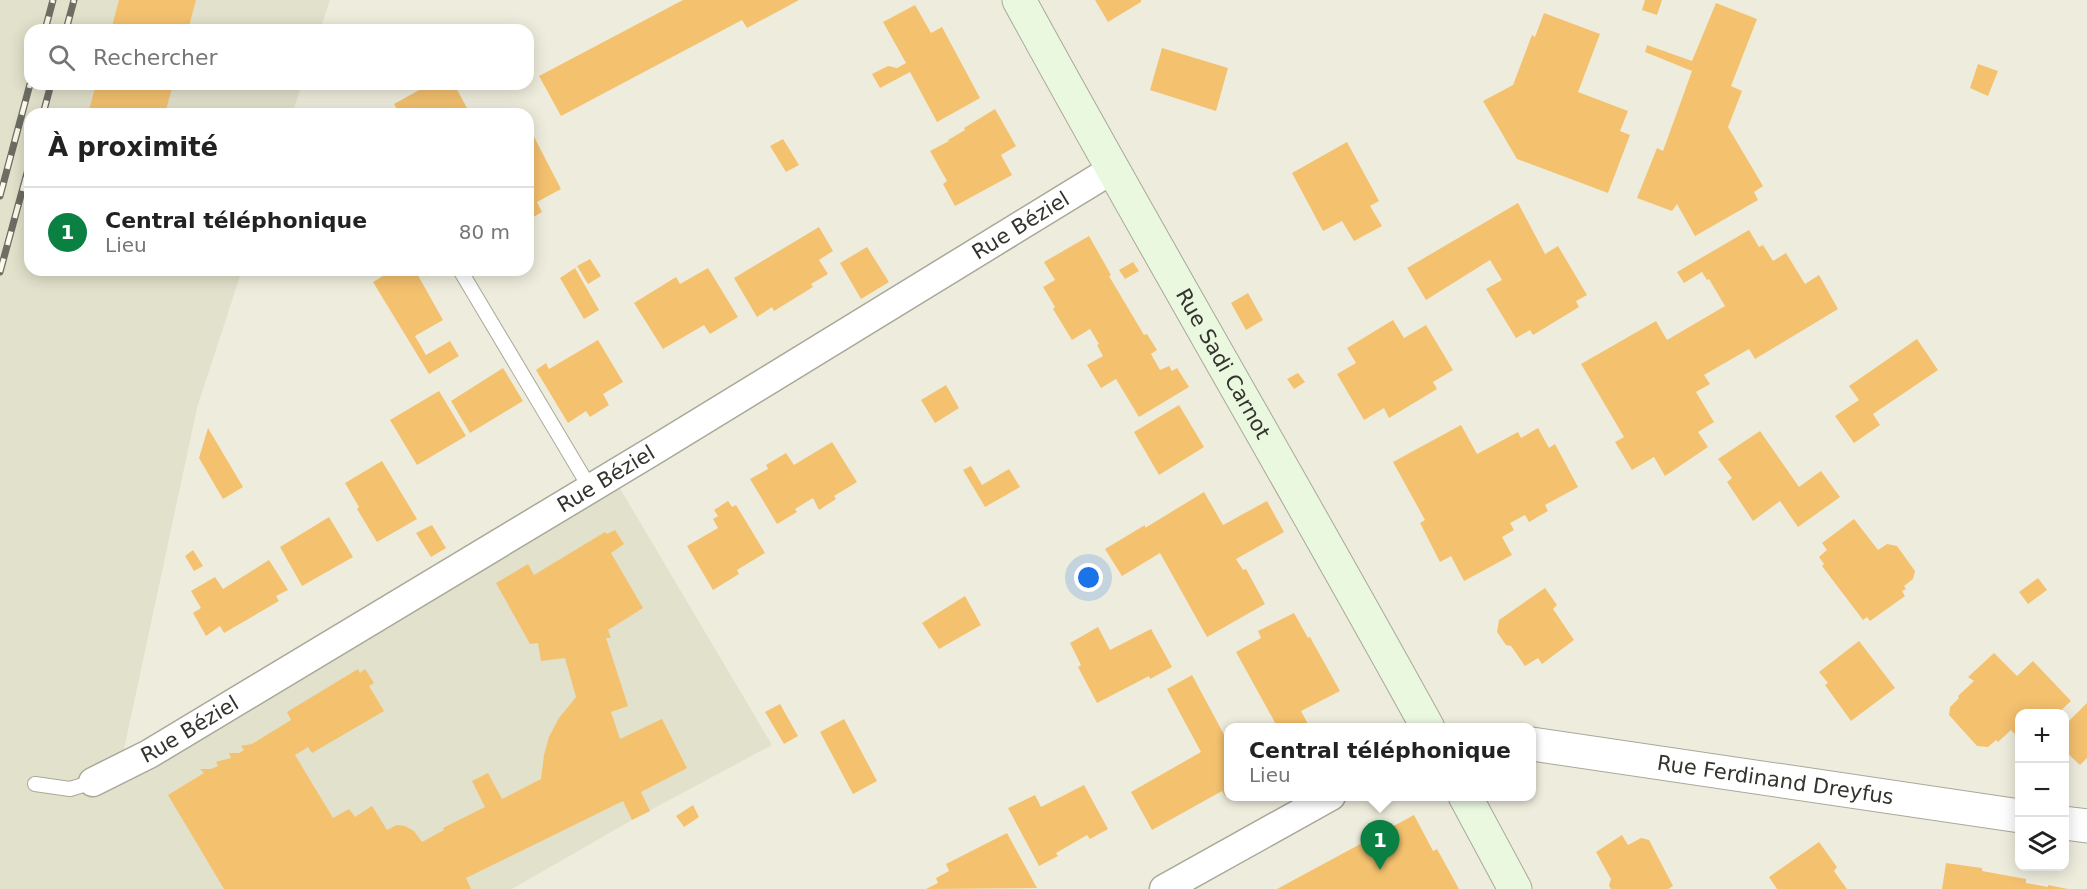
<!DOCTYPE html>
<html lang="fr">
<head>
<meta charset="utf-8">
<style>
	:root { --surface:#fff; --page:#f6f6f6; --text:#222; --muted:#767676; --line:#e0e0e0; --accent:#0b8043 }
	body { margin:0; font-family:"DejaVu Sans",sans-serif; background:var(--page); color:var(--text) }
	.controls { position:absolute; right:18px; bottom:18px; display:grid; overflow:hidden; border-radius:12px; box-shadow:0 3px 15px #0003 }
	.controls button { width:54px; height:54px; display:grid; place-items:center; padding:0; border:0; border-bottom:2px solid var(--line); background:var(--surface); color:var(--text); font:30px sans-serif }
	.you { position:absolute; left:1089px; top:578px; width:21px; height:21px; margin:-15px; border:4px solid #fff; border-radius:50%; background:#1a73e8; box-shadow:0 0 0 9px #1a73e833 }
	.badge { display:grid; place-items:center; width:39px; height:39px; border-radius:50%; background:var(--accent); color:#fff; font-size:20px; font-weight:700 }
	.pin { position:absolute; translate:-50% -50px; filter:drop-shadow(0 2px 3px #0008) }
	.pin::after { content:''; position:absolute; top:32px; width:21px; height:18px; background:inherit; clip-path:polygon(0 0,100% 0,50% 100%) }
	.popup { position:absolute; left:1224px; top:723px; width:312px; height:78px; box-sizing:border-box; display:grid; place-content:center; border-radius:12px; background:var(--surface); filter:drop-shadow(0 2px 4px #0005); font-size:20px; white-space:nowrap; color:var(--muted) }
	.popup b { font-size:22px; color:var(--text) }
	.popup::after { content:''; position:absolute; left:50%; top:100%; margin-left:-12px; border:12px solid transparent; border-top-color:var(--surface) }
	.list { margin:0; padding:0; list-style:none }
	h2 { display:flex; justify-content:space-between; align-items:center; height:78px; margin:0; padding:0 24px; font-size:26px }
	h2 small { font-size:20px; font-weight:400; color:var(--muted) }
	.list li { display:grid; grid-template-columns:39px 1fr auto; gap:18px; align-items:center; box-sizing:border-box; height:90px; padding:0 24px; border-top:2px solid var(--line) }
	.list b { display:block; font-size:22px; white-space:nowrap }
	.list p { margin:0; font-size:20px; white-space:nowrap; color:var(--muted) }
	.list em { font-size:20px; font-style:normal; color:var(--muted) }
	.icon { flex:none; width:33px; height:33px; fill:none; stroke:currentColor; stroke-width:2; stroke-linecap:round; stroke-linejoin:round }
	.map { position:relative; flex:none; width:2087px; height:889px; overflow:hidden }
	.search { position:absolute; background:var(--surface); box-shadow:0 3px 15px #0003; left:24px; top:24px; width:510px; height:66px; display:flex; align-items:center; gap:15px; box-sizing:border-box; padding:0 21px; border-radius:18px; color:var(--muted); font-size:22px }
	.panel { position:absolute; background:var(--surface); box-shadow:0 3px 15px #0003; left:24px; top:108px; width:510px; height:168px; border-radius:18px }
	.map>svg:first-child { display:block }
	.built { fill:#e2e1cb }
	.building { fill:#f4c16f }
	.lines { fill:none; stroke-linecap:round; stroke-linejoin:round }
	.service-casing { stroke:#a9a899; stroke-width:16 }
	.minor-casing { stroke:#a9a899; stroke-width:31 }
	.tertiary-casing { stroke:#a9a899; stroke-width:35 }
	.secondary-casing { stroke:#a9a899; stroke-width:35 }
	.service { stroke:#fff; stroke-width:14 }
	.minor { stroke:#fff; stroke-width:28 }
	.tertiary { stroke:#fff; stroke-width:33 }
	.secondary { stroke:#eaf8e0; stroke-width:33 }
	.rail-casing { stroke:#6e6d64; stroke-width:7 }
	.rail { stroke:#fbfbeb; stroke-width:4.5; stroke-dasharray:14; stroke-linecap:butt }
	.labels { text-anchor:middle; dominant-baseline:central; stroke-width:5; stroke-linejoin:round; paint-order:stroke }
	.street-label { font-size:21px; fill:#34342e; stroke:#fbfbeb }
</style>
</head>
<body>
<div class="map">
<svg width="2087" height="889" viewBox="0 0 2087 889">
	<rect width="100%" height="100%" fill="#eeeddd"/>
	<path class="built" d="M0,0H330L320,30H30V84H302L292,114H30V270H242L197,408L120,768L612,475L772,745L632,820L512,889H0Z"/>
	<path class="building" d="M119,0H196L188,30H111Z
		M683,0H799L747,28L742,20L561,116L539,76Z
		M1095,0H1141V2L1108,22Z
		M1645,0H1662L1657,15L1642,10Z
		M1716,3L1757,19L1731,86L1742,91L1728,127L1763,186L1754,192L1758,200L1695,236L1677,204L1672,211L1637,198L1657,148L1663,151L1692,71L1645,52L1647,45L1692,61Z
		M915,5L931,33L942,27L980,98L937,122L910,72L880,88L872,74L888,66L897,68L906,63L883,22Z
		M1544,13L1600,34L1578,92L1628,111L1620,131L1630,135L1608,193L1517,159L1483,101L1513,85L1532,35L1535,37Z
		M1162,48L1228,68L1216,111L1150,90Z
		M1978,64L1998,71L1988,96L1970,88Z
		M96,84H173L165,114H88Z
		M430,84H454L467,108L466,109L469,114H400L394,104Z
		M995,109L1016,146L1001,155L1012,175L955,206L943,184L947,181L930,151L949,141L948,140L965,130L964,128Z
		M531,131L561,189L537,202L542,212L528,220V133Z
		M783,139L799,165L786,172L770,146Z
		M1347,142L1379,201L1370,206L1382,226L1354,241L1342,221L1323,231L1292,173Z
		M1518,203L1545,254L1558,246L1587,295L1576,301L1579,307L1533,335L1530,330L1516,338L1486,289L1502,280L1490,260L1426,300L1407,268Z
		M819,227L833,251L819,260L828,274L811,284L813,287L774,311L772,307L757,317L734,278Z
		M1749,230L1759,247L1763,245L1773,261L1786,253L1805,284L1819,275L1838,309L1755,359L1749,349L1704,375L1710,384L1696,392L1714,422L1698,432L1708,447L1665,476L1654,457L1632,470L1615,442L1624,437L1581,364L1656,321L1667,340L1725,306L1709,279L1707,280L1702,272L1684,283L1677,272Z
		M1089,236L1111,275L1109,276L1144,335L1147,334L1157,350L1151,354L1160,370L1169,366L1172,371L1177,368L1189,387L1139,417L1116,379L1101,388L1087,365L1103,356L1097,345L1099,344L1090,329L1072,340L1053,309L1055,307L1043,287L1055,280L1044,262Z
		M867,247L889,282L861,299L840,263Z
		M590,259L601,276L588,284L577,266Z
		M1133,262L1139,271L1125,279L1119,270Z
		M575,268L599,310L584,319L560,278Z
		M708,268L738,317L710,334L704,325L663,349L634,303L676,277L680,284Z
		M393,270H415L443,320L415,336L426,355L450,341L459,356L429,374L373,282Z
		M1248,293L1263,320L1246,330L1231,303Z
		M1393,320L1404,338L1426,325L1453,370L1433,382L1437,389L1389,418L1384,408L1364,420L1337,374L1356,363L1347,348Z
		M1917,339L1938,370L1873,414L1880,425L1854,443L1835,416L1859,400L1849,386Z
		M598,340L623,382L603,394L609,405L590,417L586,411L568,423L536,370L546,363L549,369Z
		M503,368L523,401L470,433L451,401Z
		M1298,373L1305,382L1294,389L1287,379Z
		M946,385L959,408L935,423L921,400Z
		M439,391L466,436L417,465L390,420Z
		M1179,405L1204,447L1159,475L1134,432Z
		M1461,425L1477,454L1518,432L1521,438L1538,428L1549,448L1555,444L1578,487L1545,505L1548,511L1529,522L1525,515L1510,523L1514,530L1502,537L1512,555L1464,581L1451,556L1440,562L1420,523L1425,520L1393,462Z
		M208,428L243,487L223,499L199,458Z
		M1760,431L1799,487L1821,471L1840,497L1798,527L1780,501L1753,521L1727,482L1732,478L1718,459Z
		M832,442L857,482L834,496L836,499L819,510L813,498L795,509L797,512L777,524L750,479L768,469L766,465L786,453L794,465Z
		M382,461L417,519L377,542L357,509L359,507L345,483Z
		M971,466L982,485L1009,469L1020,487L985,507L963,470Z
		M1204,492L1223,525L1267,501L1284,532L1236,559L1243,570L1246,569L1265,604L1207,637L1160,553L1122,576L1105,549L1145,525V528Z
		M728,501L732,507L736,505L765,553L737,570L739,574L713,590L687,546L718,528L713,519L718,516L714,510Z
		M329,517L353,557L302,586L280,547Z
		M1854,519L1878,550L1887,544L1897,546L1915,571L1913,579L1904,586L1906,589L1902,591L1905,596L1870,621L1867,617L1863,620L1822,566L1824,564L1819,557L1827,550L1822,543Z
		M432,525L446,548L431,557L416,533Z
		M615,530L624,544L611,553L643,608L608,630L611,638H606L607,641L628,706L611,712L620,739L662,719L687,768L641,792L650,811L632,820L623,801L466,878L471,889H224L168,795L204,773L200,769H211L218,766L216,762L231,758L229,753H239L244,750L241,746L252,744L291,720L287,712L358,669L360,673L365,669L374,683L369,686L384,711L312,753L308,747L295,755L333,818L349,809L355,817L372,806L387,830L397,825L405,826L414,831L422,842L444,830L443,828L485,807L472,781L488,773L502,799L541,779L544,755L549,737L559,718L576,697L565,658L541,661L538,643L530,644L496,583L528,564L534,575L605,532L607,534Z
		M193,550L203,566L194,571L185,556Z
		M269,560L288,590L276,596L279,601L224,633L220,626L206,636L193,613L201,608L191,591L215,577L223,589Z
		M2038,578L2047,590L2028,604L2019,592Z
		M1545,588L1557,605L1553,609L1574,640L1542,664L1538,658L1525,666L1511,646L1506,645L1497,632L1499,620Z
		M965,596L981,625L939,649L922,623Z
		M1294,613L1308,638L1310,637L1340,691L1301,711L1310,728H1278L1236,652L1261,638L1258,631Z
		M1098,627L1110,650L1151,629L1172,667L1150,679L1149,676L1097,703L1078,667L1081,665L1070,643Z
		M1859,641L1895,688L1851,721L1825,685L1828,683L1819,672Z
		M1994,653L2017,676L2033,661L2071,701L2057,714H2020L2019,739L2011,730L1998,742L1996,740L1988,747L1977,746L1949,715L1950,707L1959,698L1958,696L1974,681L1968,677Z
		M1192,675L1228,742V794L1225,796L1222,791L1152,830L1131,792L1201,752L1167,689Z
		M2087,703V758L2080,765L2064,750V726Z
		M780,704L798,736L784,744L765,712Z
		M844,719L877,781L853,794L820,732Z
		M1084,785L1108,829L1090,839L1087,835L1056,853L1058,856L1039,866L1008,808L1035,795L1041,807Z
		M693,805L699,817L684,827L676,816Z
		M1414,815L1433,851L1437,849L1459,889H1277Z
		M1007,833L1037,888L926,889L938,883L936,878L949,871L946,864Z
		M1622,835L1628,845L1641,838L1649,840L1673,886L1668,889H1611L1609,886L1611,879L1596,852Z
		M1819,842L1837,867L1834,871L1847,889H1777L1769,877Z
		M1946,863L1982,868V871L2026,879V883L2048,887V885L2068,889H1942Z"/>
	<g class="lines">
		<g class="service-casing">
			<path id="service" d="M460,270L590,488
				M35,784L70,789L93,782"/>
		</g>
		<g class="minor-casing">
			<g id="minor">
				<path id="s1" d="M93,782L149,754L656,449L1113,169"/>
				<path d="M1164,889L1331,796"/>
			</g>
		</g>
		<g class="tertiary-casing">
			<g id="tertiary">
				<path id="s2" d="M1532,744L2020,816"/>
				<path d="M2064,823L2087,826"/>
			</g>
		</g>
		<g class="secondary-casing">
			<g id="secondary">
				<path id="s3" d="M1019,0C1152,244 1294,484 1428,728"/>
				<path d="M1465,796L1515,889"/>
			</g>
		</g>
		<use href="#service" class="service"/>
		<use href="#minor" class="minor"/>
		<use href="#tertiary" class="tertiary"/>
		<use href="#secondary" class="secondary"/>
		<g class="rail-casing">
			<path id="rail" d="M45,30L53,0
				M66,30L74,0
				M43,114L51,84
				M0,196L30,84
				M0,272L30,162"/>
		</g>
		<use href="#rail" class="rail"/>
	</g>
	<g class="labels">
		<g class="street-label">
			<text stroke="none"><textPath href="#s1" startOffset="1082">Rue Béziel</textPath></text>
			<text stroke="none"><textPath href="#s3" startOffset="417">Rue Sadi Carnot</textPath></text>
			<text stroke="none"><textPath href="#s1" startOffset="596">Rue Béziel</textPath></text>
			<text stroke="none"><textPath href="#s1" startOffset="110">Rue Béziel</textPath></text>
			<text stroke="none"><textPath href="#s2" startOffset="246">Rue Ferdinand Dreyfus</textPath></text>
		</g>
	</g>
</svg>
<div class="controls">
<button>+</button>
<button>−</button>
<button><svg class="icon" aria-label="layers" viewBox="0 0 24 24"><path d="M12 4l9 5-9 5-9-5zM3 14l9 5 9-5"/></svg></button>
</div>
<div class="you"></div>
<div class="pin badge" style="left:1380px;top:870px">1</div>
<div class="popup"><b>Central téléphonique</b>Lieu</div>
<div class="search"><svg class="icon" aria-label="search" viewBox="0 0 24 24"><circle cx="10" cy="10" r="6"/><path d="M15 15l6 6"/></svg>Rechercher</div>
<section class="panel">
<h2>À proximité<small></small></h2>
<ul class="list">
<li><span class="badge">1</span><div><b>Central téléphonique</b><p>Lieu</p></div><em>80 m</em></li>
</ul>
</section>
</div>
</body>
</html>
